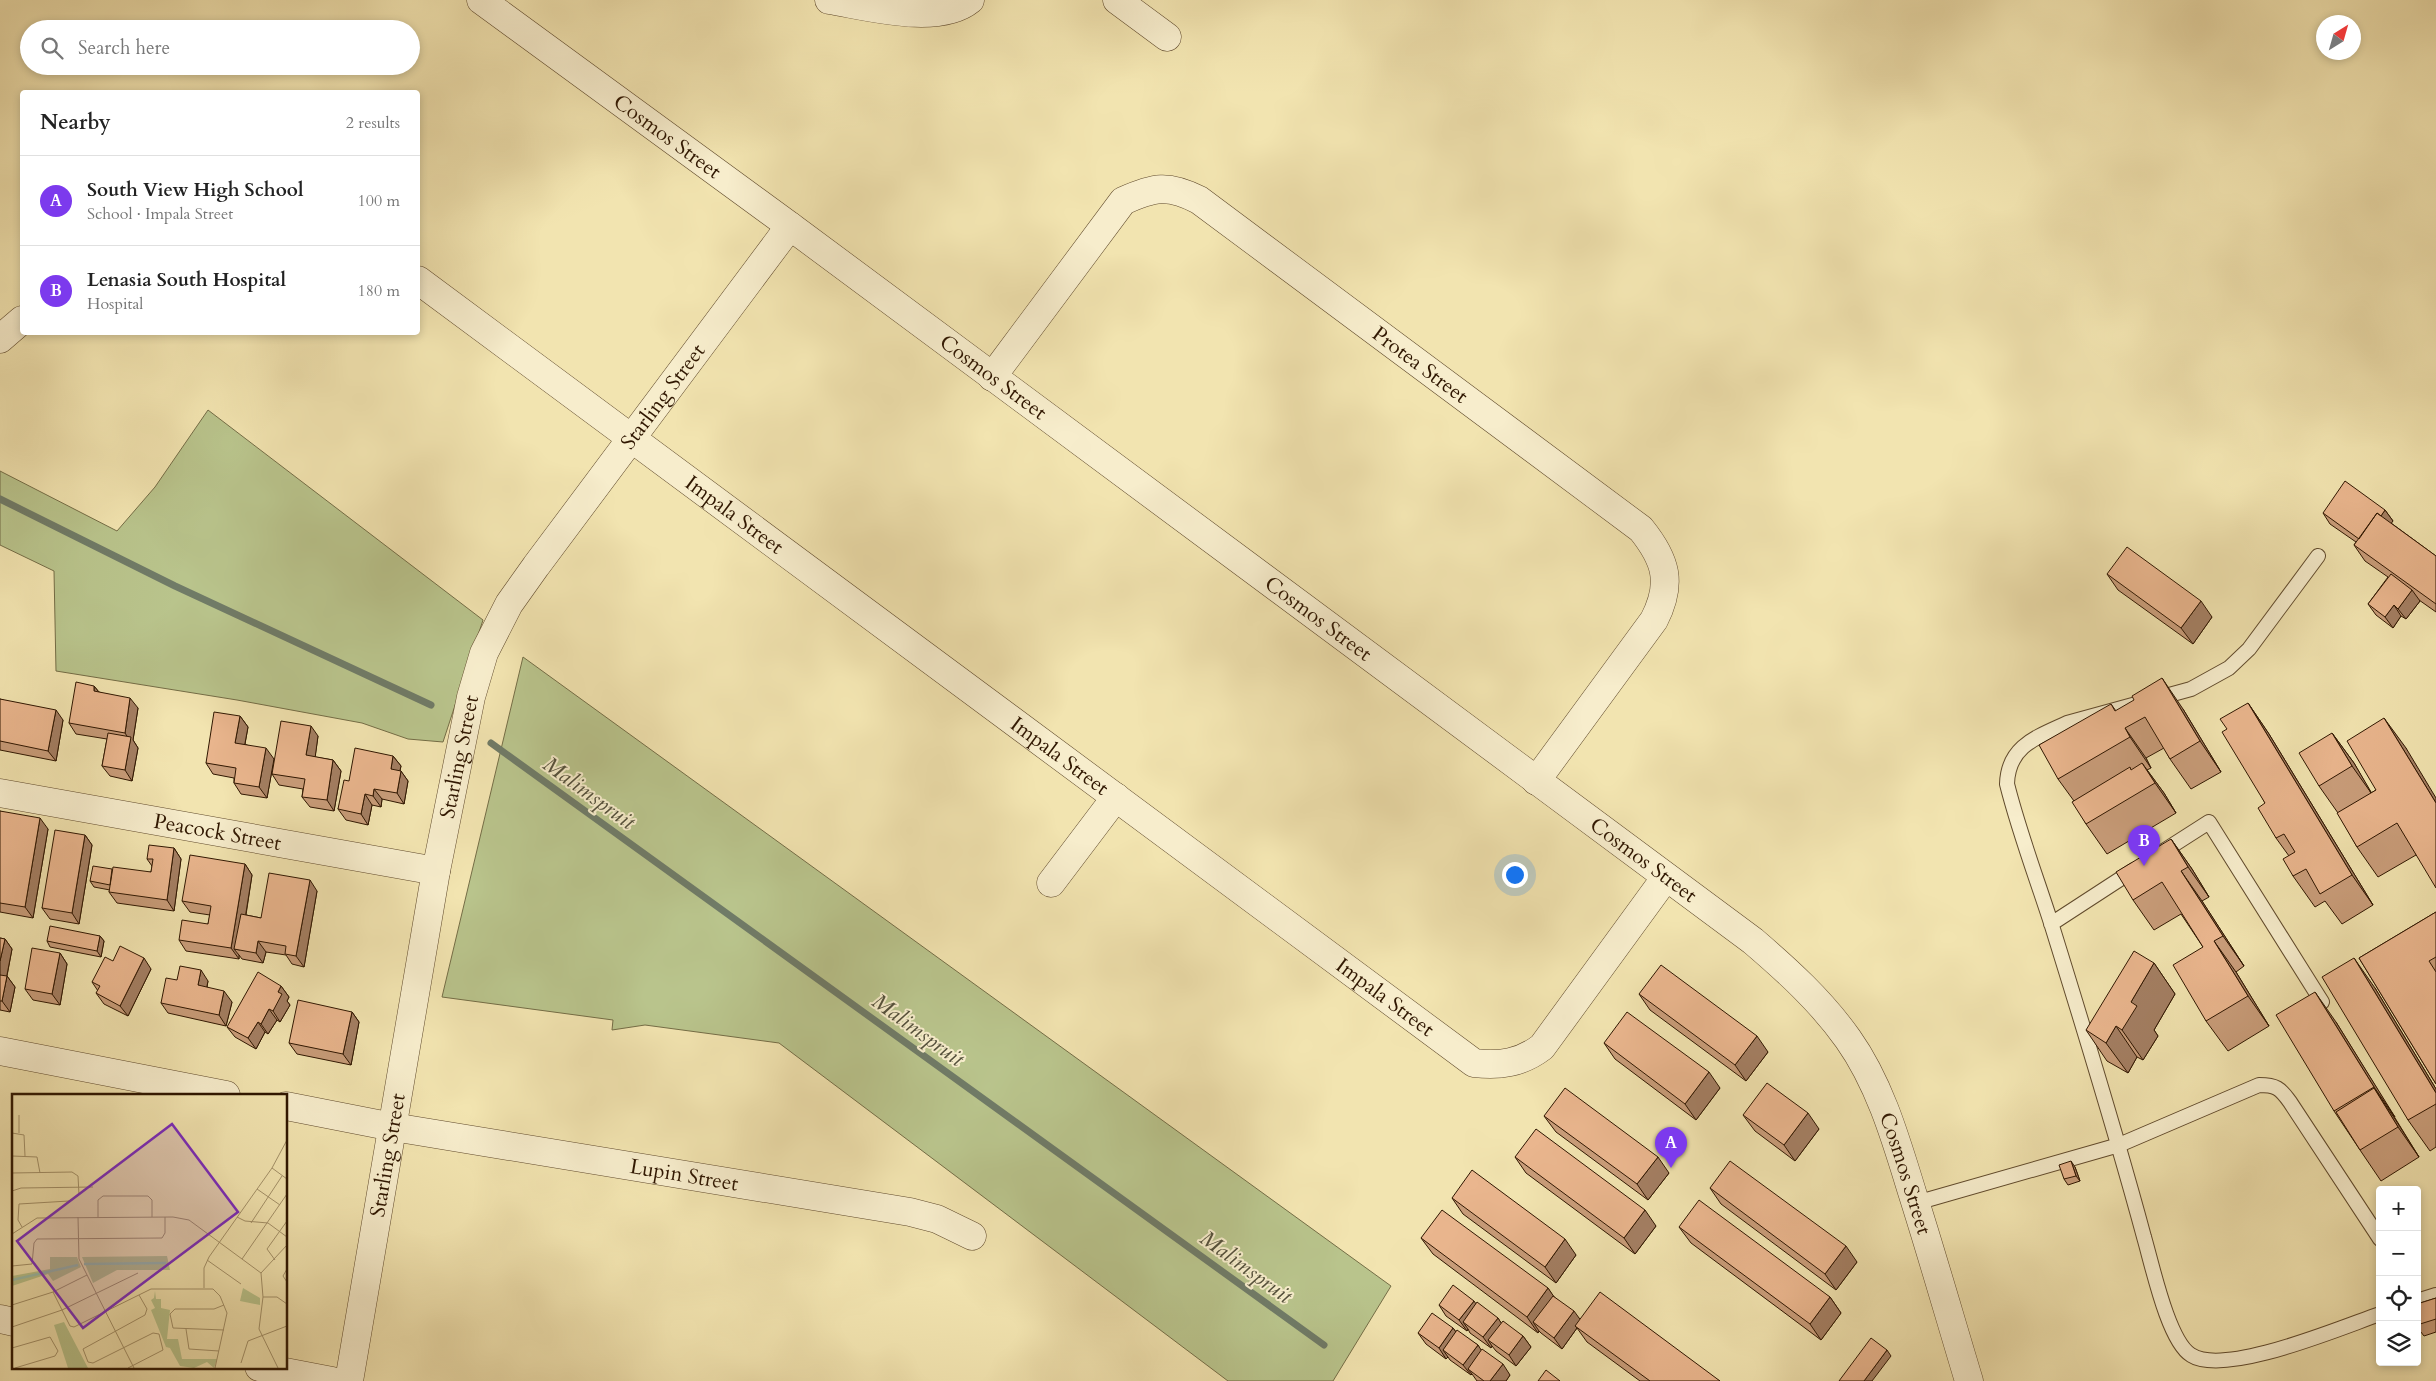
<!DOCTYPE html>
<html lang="en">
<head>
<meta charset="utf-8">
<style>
	:root { --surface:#fff; --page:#f2f2f2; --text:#222; --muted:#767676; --line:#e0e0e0; --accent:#7c3aed }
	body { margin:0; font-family:Cardo,serif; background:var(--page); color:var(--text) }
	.controls { position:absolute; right:15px; bottom:15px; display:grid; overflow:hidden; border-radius:5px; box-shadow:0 2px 8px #0003 }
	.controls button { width:45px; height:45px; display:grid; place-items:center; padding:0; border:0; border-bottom:1px solid var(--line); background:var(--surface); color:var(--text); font:25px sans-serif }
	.compass { position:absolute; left:2316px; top:15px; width:45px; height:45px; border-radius:50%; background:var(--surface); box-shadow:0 2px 8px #0003; rotate:37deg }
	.you { position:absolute; left:1514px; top:874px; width:18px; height:18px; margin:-12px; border:4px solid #fff; border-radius:50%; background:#1a73e8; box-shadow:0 0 0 8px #1a73e833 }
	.badge { display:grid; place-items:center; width:32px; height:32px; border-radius:50%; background:var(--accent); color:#fff; font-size:16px; font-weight:700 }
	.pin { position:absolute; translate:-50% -41px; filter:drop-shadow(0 1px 2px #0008) }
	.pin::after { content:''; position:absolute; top:26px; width:18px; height:15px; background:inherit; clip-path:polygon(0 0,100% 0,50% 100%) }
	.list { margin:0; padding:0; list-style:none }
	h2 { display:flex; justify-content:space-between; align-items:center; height:65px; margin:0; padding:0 20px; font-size:21px }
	h2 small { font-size:16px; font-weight:400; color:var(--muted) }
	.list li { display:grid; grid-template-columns:32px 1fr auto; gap:15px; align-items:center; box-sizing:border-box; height:90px; padding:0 20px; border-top:1px solid var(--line) }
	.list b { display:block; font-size:19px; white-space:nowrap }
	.list p { margin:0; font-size:16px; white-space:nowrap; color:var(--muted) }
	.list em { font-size:16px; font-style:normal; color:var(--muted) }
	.icon { flex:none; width:28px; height:28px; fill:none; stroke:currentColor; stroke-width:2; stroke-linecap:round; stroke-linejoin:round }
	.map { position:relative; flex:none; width:2436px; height:1381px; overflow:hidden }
	.search { position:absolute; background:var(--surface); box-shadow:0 2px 8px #0003; left:20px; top:20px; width:400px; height:55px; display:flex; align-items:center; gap:12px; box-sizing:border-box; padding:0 18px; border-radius:28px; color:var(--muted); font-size:19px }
	.panel { position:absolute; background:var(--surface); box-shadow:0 2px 8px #0003; left:20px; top:90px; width:400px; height:245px; border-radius:5px }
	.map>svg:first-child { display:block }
	.green { fill:#b9c48c; stroke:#746d46 }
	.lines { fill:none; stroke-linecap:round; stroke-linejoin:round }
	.stream { stroke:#707b67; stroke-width:7 }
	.lane-casing { stroke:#604a2c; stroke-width:16 }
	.street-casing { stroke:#604a2c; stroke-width:29 }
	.lane { stroke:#f7edcc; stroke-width:14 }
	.street { stroke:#f7edcc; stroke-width:28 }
	.wall { fill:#c99d7a; stroke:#2f1600 }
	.shaded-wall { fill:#a47f63; stroke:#2f1600 }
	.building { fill:#eab68e; stroke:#2f1600 }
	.labels { text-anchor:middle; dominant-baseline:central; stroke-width:4; stroke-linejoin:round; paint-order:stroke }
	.street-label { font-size:21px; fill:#2f1600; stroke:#f7edcc }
	.water-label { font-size:22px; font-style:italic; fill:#55513c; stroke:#f7edcc }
	.inset-river { fill:none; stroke:#9bbfab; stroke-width:2.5 }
	.inset-road { fill:none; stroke:#a4926a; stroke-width:1 }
	.view { fill:#7b2cbf; fill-opacity:0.15; stroke:#7b2cbf; stroke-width:2.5 }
	.inset-edge { fill:none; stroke:#2f1600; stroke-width:2.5 }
</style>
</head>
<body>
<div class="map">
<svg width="2436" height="1381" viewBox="0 0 2436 1381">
	<rect width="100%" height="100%" fill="#f2e4b0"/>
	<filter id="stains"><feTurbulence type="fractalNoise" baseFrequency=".004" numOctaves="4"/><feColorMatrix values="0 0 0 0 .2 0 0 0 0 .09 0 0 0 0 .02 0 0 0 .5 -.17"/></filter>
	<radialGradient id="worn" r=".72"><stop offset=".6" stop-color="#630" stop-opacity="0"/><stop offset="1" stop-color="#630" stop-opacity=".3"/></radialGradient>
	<path class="green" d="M208,410L483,620L443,742L408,739L362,723L237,700L56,671L54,571L0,545V471L117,531L155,487Z
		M523,657L1391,1286L1333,1381H1228L779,1043L645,1025L612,1030L613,1020L442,997Z"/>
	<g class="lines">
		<path class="stream" d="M0,499L175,586L431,705
			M491,743L1324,1345"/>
		<g class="lane-casing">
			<path id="lane" d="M2318,556L2249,649L2229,668L2191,689L2067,723C2037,737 2008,746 2007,784C2019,832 2037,879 2052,926C2084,1029 2116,1133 2144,1237C2152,1264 2168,1341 2191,1355C2225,1377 2342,1327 2380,1314
				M2159,854L2209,822L2322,1002
				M2051,924L2134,870
				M1916,1203L2119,1145L2259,1085C2276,1085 2280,1088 2290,1102L2380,1239
				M2417,1301L2436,1295"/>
		</g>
		<g class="street-casing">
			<g id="street">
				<path id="s1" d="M481,0L790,226L1753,941C1788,971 1821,1001 1848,1039C1880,1084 1896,1140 1912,1192C1932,1255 1950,1318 1969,1381"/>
				<path d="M829,0C867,6 938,26 970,0"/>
				<path d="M1117,0L1167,37"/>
				<path id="s2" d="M418,280L1474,1063C1500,1066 1521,1063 1542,1047L1666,877"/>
				<path d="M0,339L22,320"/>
				<path id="s3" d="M992,377L1123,201C1154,187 1168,184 1199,200L1641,529C1666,560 1673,583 1654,620L1536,781"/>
				<path id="s4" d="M0,793L436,871"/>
				<path d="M1051,883L1116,797"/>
				<path d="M0,1051L226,1095"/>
				<path id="s5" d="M286,1106L393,1127L910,1212L937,1219L972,1236"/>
				<path d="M0,1319L14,1322"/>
				<path d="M259,1367L332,1381"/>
				<path id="s6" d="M349,1381L436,871L471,697L484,653L509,604L536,566L790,226"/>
			</g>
		</g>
		<use href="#lane" class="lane"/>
		<use href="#street" class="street"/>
	</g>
	<path class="wall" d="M2385,510L2393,521L2391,523L2436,556V612L2419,600L2420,601L2406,619L2401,616L2393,628L2376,615L2368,604L2388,577L2365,561L2354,545L2356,542L2330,524L2323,513Z
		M2107,574L2212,617L2193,644L2118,590Z
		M94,686L99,692L138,708L133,740L138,748L132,781L110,776L102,766L107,739L76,734L69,723Z
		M0,699L63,720L56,761L0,750Z
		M2248,703L2269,734L2373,905L2342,924L2325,901L2315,907L2293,876L2289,856L2276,838L2265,803L2227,729Z
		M2111,704L2116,711L2183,709L2221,772L2191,789L2170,759L2164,748L2146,758L2151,768L2147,770L2164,793L2176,813L2107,854L2086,824L2074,801L2058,779Z
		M240,716L248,727L245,744L274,759L267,798L241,794L234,783V778L213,774L206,763Z
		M2332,733L2354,763L2371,793L2376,790L2406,748L2416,855L2378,877L2357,847L2338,813L2319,786Z
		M318,736L315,757L333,760L341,771L334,811L310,807L302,797L303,789L279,785L272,774Z
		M393,756L401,766L400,770L408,781L404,804L382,799L381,807L372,805L368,825L346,820L338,809L349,781Z
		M0,811L48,829L33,918L0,912Z
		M85,835L92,845L79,924L50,919L42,908Z
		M2171,839L2192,869L2209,897L2202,901L2244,966L2236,972L2269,1026L2228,1051L2206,1021L2203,947L2181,914L2154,930L2133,900Z
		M174,848L181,859L174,911L117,903L109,892L110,890L94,887L90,881L151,872L152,866L147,859Z
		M245,864L252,875L246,915L261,918L317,891L304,967L292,964L286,955L266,952L263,963L242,959L239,955V959L186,951L179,940L208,924L210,915L190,912L182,901Z
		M2436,912V1084L2359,958Z
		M100,936L104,941L101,957L50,947L47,941Z
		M0,938L5,939L12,949L7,976L15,987L10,1012L0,1010Z
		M60,953L67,964L60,1005L33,1000L25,989Z
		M113,961L151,969L128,1016L104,1004L96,993L98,991L92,982Z
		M2154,963L2175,994L2154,1030L2158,1036L2143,1060L2137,1057L2128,1073L2107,1061L2086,1030Z
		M177,980L208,981L207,987L232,1002L226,1026L168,1013L161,1003Z
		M281,986L289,997L287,1001L290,1005L280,1022L277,1020L268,1034L265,1032L256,1049L235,1037L227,1027Z
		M2375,988L2436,1089V1147L2430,1151L2408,1120Z
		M1639,994L1768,1052L1746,1081L1650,1010Z
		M352,1012L359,1022L351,1065L297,1054L289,1043Z
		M2336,1022L2419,1157L2381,1181L2360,1150L2334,1111Z
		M1604,1043L1720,1088L1696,1120L1615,1059Z
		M1743,1115L1819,1129L1795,1161L1755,1131Z
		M1544,1116L1669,1173L1648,1200L1556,1132Z
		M1515,1157L1656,1226L1635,1254L1526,1173Z
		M2075,1167L2080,1181L2068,1185L2064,1179Z
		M1710,1188L1857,1262L1836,1290L1721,1204Z
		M1452,1198L1576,1255L1556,1283L1463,1214Z
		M1679,1227L1830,1297L1841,1313L1821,1340L1691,1243Z
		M1421,1238L1548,1288L1553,1296L1580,1319L1720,1381H1640L1587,1342L1577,1328L1562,1349L1541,1333L1539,1331L1538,1333L1433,1254Z
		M2436,1298V1332L2424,1336L2417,1327V1304Z
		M1439,1305L1498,1318L1501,1323L1523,1336L1531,1347L1516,1366L1496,1351L1492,1346L1491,1348L1470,1333L1468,1329L1467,1331L1446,1316Z
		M1453,1328L1456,1332L1478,1345L1481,1351L1510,1375L1506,1381H1477L1472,1374L1471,1375L1450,1360L1448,1357L1446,1359L1426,1344L1418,1333Z"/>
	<path class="shaded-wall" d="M2385,510L2393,521L2370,552L2362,542Z
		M2412,590L2420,601L2406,619L2398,609Z
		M2201,601L2212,617L2193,644L2181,628Z
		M2394,605L2401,616L2393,628L2385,617Z
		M2162,678L2183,709L2221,772L2200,741Z
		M94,686L102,696L94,691Z
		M130,698L138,708L133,740L138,748L132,781L125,770L130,741L125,733Z
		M2248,703L2269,734L2373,905L2352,875Z
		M56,710L63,720L56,761L48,751Z
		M240,716L248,727L243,754L235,743Z
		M2384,718L2406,748L2436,798V803Z
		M311,726L318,736L314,766L306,755Z
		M2125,728L2146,758L2151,768L2130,737Z
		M2332,733L2354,763L2374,797L2352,766Z
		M266,748L274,759L267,798L259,787Z
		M393,756L401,766L398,779L391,769Z
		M333,760L341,771L334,811L327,800Z
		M2142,763L2164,793L2176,813L2155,783Z
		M401,771L408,781L404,804L397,793Z
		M374,789L382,799L381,807L373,796Z
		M365,794L372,805L368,825L361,814Z
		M40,818L48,829L33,918L25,907Z
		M85,835L92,845L79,924L72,913Z
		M2171,839L2192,869L2209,897L2188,867Z
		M174,848L181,859L174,911L167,900Z
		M245,864L252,875L240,950L234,949L239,955V959L231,948Z
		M2181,871L2202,901L2244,966L2223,936Z
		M310,880L317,891L304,967L296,956Z
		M100,936L104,941L101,957L97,951Z
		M5,939L12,949L5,985L0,978V961Z
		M258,941L266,952L263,963L256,953Z
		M2214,941L2236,972L2269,1026L2248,996Z
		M60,953L67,964L60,1005L52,994Z
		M144,958L151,969L128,1016L120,1006Z
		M2354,958L2375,988L2436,1089V1093Z
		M2154,963L2175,994L2154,1030L2158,1036L2143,1060L2122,1030L2131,1002Z
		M201,970L208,981L205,996L198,985Z
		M7,976L15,987L10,1012L2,1001Z
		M281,986L289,997L287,1001L290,1005L280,1022L273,1011L278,992Z
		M224,991L232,1002L226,1026L219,1015Z
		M2315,992L2336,1022L2395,1117L2374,1087Z
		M269,1009L277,1020L268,1034L261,1024Z
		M352,1012L359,1022L351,1065L343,1054Z
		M258,1022L265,1032L256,1049L248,1038Z
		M2116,1026L2137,1057L2128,1073L2106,1043Z
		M1757,1036L1768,1052L1746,1081L1735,1065Z
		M1709,1072L1720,1088L1696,1120L1685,1104Z
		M2374,1088L2395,1119L2419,1157L2398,1127Z
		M1808,1113L1819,1129L1795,1161L1784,1145Z
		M1658,1157L1669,1173L1648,1200L1637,1184Z
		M2071,1161L2075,1167L2080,1181L2076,1176Z
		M1645,1210L1656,1226L1635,1254L1624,1238Z
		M1565,1239L1576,1255L1556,1283L1545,1267Z
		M1846,1246L1857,1262L1836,1290L1825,1274Z
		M1548,1288L1559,1304L1533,1322L1539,1331L1538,1333L1527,1317Z
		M1830,1297L1841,1313L1821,1340L1810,1324Z
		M1474,1301L1481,1311L1463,1322L1468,1329L1467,1331L1459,1320Z
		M1574,1311L1582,1322L1575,1326L1577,1328L1562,1349L1554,1338Z
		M1498,1318L1505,1329L1488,1340L1492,1346L1491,1348L1483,1337Z
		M1453,1328L1461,1339L1443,1350L1448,1357L1446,1359L1439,1348Z
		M1523,1336L1531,1347L1516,1366L1509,1355Z
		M1478,1345L1485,1356L1468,1369L1472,1374L1471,1375L1463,1365Z
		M1887,1350L1891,1356L1872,1381H1864Z
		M1503,1364L1510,1375L1506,1381H1490Z"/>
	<path class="building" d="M2345,481L2385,510L2381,516L2377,513L2359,539L2323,513Z
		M2377,513L2436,556V604L2354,545Z
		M2127,547L2201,601L2181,628L2107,574Z
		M2391,574L2412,590L2398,609L2394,605L2385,617L2368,604Z
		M2162,678L2200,741L2170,759L2145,717L2125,728L2130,737L2058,779L2039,745L2111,704L2115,711L2134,700L2132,696Z
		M76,682L94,686V691L130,698L125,733L69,723Z
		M0,699L56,710L48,751L0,741Z
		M2248,703L2352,875L2320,894L2306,869L2293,876L2283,859L2295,852L2284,834L2276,838L2258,808L2265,803L2222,732L2227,729L2220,719Z
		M214,712L240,716L235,743L266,748L259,787L234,783L236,768L206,763Z
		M2384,718L2436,803V888L2397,823L2357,847L2337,813L2376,790L2347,741Z
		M281,721L311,726L306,755L333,760L327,800L302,797L305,779L272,774Z
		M108,733L131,737L125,770L102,766Z
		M2332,733L2352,766L2319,786L2299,753Z
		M355,748L393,756L391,769L401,771L397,793L374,789L373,796L365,794L361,814L338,809L344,780L349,781Z
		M2142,763L2155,783L2086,824L2072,802L2130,767L2131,770Z
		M0,811L40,818L25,907L0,903Z
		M55,830L85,835L72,913L42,908Z
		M2171,839L2188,867L2181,871L2223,936L2214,941L2248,996L2206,1021L2173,965L2203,947L2162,882L2133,900L2116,872Z
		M149,845L174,848L167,900L109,892L113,867L151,872L153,859H147Z
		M190,855L245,864L231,948L179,940L182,920L208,924L211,906L182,901Z
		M93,866L112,869L110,885L90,881Z
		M269,873L310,880L296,956L285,954L286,946L258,941L256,953L234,949L241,914L261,918Z
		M2436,912V957L2429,961L2436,972V1084L2359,958Z
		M50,926L100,936L97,951L47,941Z
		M0,938L5,939L0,961Z
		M120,946L144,958L120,1006L96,993L100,986L92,982L105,957L113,961Z
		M32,948L60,953L52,994L25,989Z
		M2134,951L2154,963L2131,1002L2137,1006L2122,1030L2116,1026L2106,1043L2086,1030Z
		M2354,958L2436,1093V1104L2408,1120L2322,977Z
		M1661,965L1757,1036L1735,1065L1639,994Z
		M180,966L201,970L198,985L224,991L219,1015L161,1003L166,978L177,980Z
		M258,972L281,986L278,992L282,994L273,1011L269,1009L261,1024L258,1022L248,1038L227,1027Z
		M0,975L7,976L2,1001H0Z
		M2315,992L2374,1087L2334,1111L2276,1015Z
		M298,1000L352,1012L343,1054L289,1043Z
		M1627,1012L1709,1072L1685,1104L1604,1043Z
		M1767,1083L1808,1113L1784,1145L1743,1115Z
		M1565,1088L1658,1157L1637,1184L1544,1116Z
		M2374,1088L2398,1127L2360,1150L2336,1112Z
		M1536,1129L1645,1210L1624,1238L1515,1157Z
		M1730,1161L1846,1246L1825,1274L1710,1188Z
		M2071,1161L2076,1176L2064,1179L2059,1165Z
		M1472,1170L1565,1239L1545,1267L1452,1198Z
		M1699,1200L1830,1297L1810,1324L1679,1227Z
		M1442,1210L1548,1288L1527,1317L1421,1238Z
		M1453,1285L1474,1301L1459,1320L1439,1305Z
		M1600,1292L1720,1381H1650L1575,1326Z
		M1553,1296L1574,1311L1554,1338L1533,1322Z
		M2436,1298V1319L2417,1325V1304Z
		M1477,1302L1498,1318L1483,1337L1463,1322Z
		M1432,1313L1453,1328L1439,1348L1418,1333Z
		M1503,1321L1523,1336L1509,1355L1488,1340Z
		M1457,1330L1478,1345L1463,1365L1443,1350Z
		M1871,1338L1887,1350L1864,1381H1839Z
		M1482,1349L1503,1364L1490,1381H1484L1468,1369Z
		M1546,1370L1560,1381H1538Z"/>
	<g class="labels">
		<g class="street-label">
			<text stroke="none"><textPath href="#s1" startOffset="231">Cosmos Street</textPath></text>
			<text stroke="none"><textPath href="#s3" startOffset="575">Protea Street</textPath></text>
			<text stroke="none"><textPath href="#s1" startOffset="636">Cosmos Street</textPath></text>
			<text stroke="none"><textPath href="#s6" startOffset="1054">Starling Street</textPath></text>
			<text stroke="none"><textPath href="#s2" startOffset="394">Impala Street</textPath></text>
			<text stroke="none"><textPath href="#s1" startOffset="1041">Cosmos Street</textPath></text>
			<text stroke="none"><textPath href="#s2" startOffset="799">Impala Street</textPath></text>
			<text stroke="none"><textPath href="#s6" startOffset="634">Starling Street</textPath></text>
			<text stroke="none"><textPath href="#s4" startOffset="221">Peacock Street</textPath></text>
			<text stroke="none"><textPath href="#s1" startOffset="1446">Cosmos Street</textPath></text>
			<text stroke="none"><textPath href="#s2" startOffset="1204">Impala Street</textPath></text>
			<text stroke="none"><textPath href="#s6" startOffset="229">Starling Street</textPath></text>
			<text stroke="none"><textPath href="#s1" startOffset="1866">Cosmos Street</textPath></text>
			<text stroke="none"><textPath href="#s5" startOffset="404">Lupin Street</textPath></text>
		</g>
		<g class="water-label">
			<text transform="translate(589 793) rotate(36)">Malimspruit</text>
			<text transform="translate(918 1030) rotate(36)">Malimspruit</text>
			<text transform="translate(1246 1267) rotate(36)">Malimspruit</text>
		</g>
	</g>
	<g transform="translate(12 1094)">
		<rect width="275" height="275" fill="#f2e4b0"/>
		<path d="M155,162L158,176H105L81,189L70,163ZM38,163H65L69,173L41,187L36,180L0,192V182L38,175ZM231,194L248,204V211L228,207ZM143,197L144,205H149V214L158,216L155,245H166L170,265H205L202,274L195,268L182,274L168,272L158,254L154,253L139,216L143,214L139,206L142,204ZM52,228L76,274H56L42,231Z" fill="#b9c48c"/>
		<path class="inset-river" d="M72,170L154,169M0,186L66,171"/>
		<path class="inset-road" d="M0,39L12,41L13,62M7,39V21M0,62L25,63L28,79M260,74L275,85M0,79L60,78L66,82L67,101L57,107L7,110L6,126L10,133M245,95L268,111M0,97L9,94L81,93M66,123L67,165L122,274M86,123V106L91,102H136L140,106V123M225,123L233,127L256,129L275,143M239,129L270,82M0,140L25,124L161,123L177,126L249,179L251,203L247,235L266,274M230,165L275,100M195,166L229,190M263,166L255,155L275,127M0,172L20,170L22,149L25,145L150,144L153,139V123M275,175L271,182L275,188M249,179L275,151M192,194V174L197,163L260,74L275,46M41,198L58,232L62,233L139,195H201L208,202L215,219L203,274M251,203H265L275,210M0,211L41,198L75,181M0,233L50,216L126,179M174,235L177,255L207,257M212,236L161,234L158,220L163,215H202L212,211M0,254L38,243L46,257L43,262L3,274M229,269L236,247L275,232M116,274L151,256L147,240L141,239L81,269L76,268L71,255L133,221L135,215L127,201"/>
		<path class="view" d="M160,30L226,118L71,234L5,147Z"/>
		<rect width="275" height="275" class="inset-edge"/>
	</g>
	<rect width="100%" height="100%" filter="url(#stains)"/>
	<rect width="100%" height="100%" fill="url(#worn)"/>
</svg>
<div class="controls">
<button>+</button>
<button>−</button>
<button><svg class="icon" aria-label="locate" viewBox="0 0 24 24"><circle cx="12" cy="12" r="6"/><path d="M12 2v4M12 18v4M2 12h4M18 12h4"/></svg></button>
<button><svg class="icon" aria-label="layers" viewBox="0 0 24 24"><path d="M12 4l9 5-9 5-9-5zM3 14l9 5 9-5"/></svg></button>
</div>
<svg class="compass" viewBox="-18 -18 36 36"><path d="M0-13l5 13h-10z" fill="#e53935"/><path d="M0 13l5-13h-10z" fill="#767676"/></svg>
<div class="you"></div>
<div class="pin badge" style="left:1671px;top:1168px">A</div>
<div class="pin badge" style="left:2144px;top:866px">B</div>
<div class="search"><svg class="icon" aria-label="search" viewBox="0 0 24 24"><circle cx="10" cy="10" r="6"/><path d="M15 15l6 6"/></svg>Search here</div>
<section class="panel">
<h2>Nearby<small>2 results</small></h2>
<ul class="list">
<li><span class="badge">A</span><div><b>South View High School</b><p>School · Impala Street</p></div><em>100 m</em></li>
<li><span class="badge">B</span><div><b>Lenasia South Hospital</b><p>Hospital</p></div><em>180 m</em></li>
</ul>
</section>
</div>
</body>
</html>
